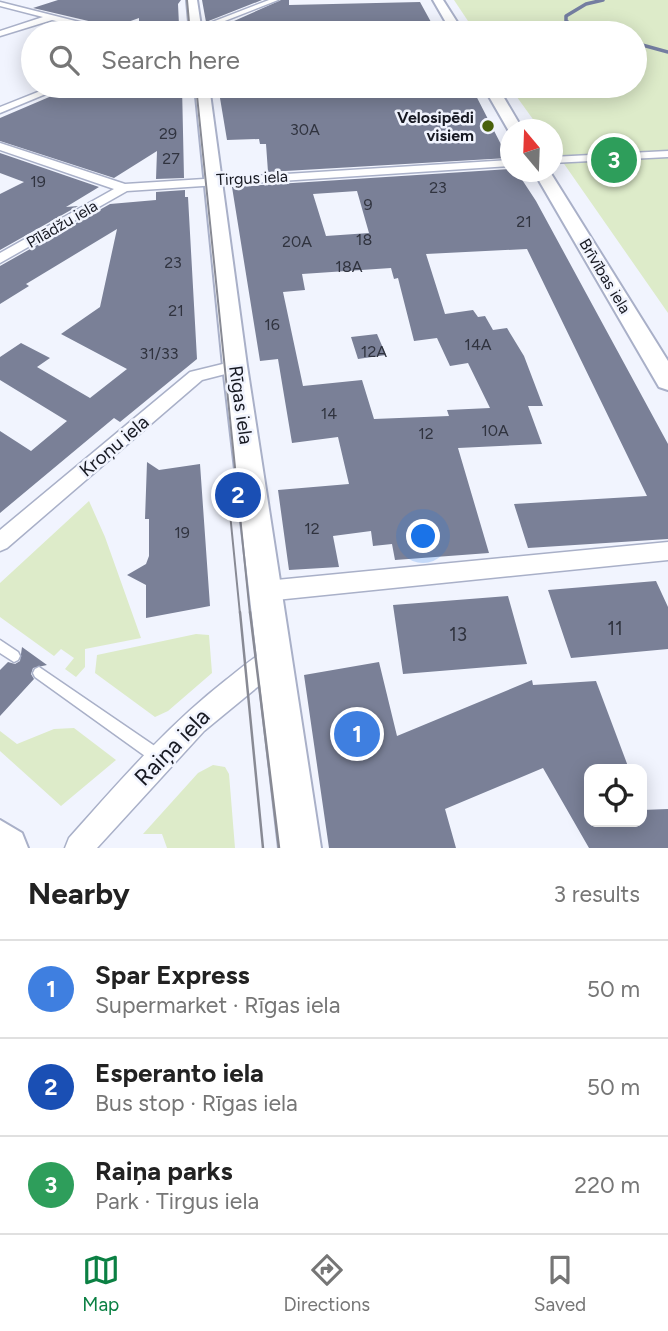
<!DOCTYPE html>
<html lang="en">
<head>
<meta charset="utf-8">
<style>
	:root { --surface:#fff; --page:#f2f2f2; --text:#222; --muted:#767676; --line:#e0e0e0; --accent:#0b8043 }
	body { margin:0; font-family:Figtree,sans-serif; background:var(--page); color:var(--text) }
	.controls { position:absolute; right:21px; bottom:21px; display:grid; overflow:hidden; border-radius:14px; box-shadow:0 4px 18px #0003 }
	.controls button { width:63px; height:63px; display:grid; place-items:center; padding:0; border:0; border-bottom:2px solid var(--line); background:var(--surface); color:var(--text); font:35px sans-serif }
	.compass { position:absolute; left:500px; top:119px; width:63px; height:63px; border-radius:50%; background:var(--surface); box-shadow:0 4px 18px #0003; rotate:341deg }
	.you { position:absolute; left:424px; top:537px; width:24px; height:24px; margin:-18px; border:5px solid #fff; border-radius:50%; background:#1a73e8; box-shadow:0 0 0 10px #1a73e833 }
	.badge { display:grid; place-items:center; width:46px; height:46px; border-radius:50%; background:var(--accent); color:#fff; font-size:23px; font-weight:700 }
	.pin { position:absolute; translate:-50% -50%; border:4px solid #fff; box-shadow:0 2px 7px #0006 }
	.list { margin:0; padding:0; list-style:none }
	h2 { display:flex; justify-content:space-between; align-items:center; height:91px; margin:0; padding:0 28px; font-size:30px }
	h2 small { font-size:23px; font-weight:400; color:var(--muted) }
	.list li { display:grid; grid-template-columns:46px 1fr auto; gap:21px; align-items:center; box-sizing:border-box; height:98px; padding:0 28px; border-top:2px solid var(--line) }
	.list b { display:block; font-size:26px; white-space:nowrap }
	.list p { margin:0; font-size:23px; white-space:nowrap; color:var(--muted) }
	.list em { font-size:23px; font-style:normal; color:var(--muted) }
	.icon { flex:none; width:38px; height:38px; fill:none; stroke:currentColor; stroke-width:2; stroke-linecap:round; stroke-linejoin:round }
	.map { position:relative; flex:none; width:668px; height:848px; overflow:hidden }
	.search { position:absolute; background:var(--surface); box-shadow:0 4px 18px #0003; left:21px; right:21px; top:21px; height:77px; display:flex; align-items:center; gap:18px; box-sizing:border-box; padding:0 24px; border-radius:38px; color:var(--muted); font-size:26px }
	.sheet { height:385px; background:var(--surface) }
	nav { display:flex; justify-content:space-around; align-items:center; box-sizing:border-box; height:98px; border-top:2px solid var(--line); background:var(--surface); font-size:19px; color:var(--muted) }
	nav a { display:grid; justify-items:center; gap:4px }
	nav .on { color:var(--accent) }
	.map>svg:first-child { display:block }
	.green { fill:#ddebc9 }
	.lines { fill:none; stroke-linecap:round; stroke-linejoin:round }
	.stream { stroke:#747ea1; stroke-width:3.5 }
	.building { fill:#7a8097; fill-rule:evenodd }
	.lane-casing { stroke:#a9b0c8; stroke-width:3 }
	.street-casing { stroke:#a9b0c8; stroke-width:3 }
	.secondary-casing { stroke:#a9b0c8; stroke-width:4 }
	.lane { fill:#fff; fill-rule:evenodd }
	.street { fill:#fff; fill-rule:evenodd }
	.secondary { fill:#fff; fill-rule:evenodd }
	.tram-far1 { stroke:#888a94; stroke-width:2 }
	.tram { stroke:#888a94; stroke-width:2.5 }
	.poi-dot { fill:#48600c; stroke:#f1f4fe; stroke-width:2.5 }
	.labels { text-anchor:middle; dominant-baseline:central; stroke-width:5; stroke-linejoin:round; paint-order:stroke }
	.far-poi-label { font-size:16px; font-weight:bold; fill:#171922; stroke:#f1f4fe; text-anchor:end }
	.number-label { font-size:16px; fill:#30333f }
	.far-street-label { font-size:16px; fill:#171922; stroke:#f1f4fe }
	.street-label { font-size:19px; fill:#171922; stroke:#f1f4fe }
	.near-number-label { font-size:19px; fill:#30333f }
	.near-street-label { font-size:23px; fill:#171922; stroke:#f1f4fe }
</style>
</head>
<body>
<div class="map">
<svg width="668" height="848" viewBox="0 0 668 848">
	<rect width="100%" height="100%" fill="#f1f4fe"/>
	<path class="green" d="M454,0H668V313L553,148L552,130L540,129L509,86H635V33H476Z
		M89,501L105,537L141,638L85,649V667L76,677L65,669L74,658L61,649L54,656L0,617V583Z
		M196,634L209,635L212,673L168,711L155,717L95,673L97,655Z
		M74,728L116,760L61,806L0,751V731L17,744L54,729Z
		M213,765L225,767L229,774L235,848H167L162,834H143L198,773Z"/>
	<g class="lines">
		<path class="stream" d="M584,33L566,21V16L586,4L603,0
			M635,43L668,52"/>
	</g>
	<path class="building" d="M58,0H181L178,4L179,25L139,26V18L114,27L33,8Z
		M202,0H262L206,22Z
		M281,0H289V5L420,2L437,33H207Z
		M75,86H182L184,178L156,179L157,151L114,178L0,141V118Z
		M218,86H238L241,93L333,86L343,96L379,95L376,86H471L508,158L268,172L266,144H260L259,139L227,140Z
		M0,153L99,187L66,207L78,206L0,250V194L24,182L0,173Z
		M510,169V172H517L536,201L668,444V539L528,548L514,504L647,496L527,249L426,254L445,314L473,310L478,317L485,316L493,330L507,328L524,356L543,406H528L542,444L458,448L489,553L395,560L392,544L373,546L371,531L333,536L339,567L289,570L278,490L349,484L338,437L292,443L278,359L260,361L232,187ZM357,191L369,233L326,236L313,194ZM391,268L394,279L398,278L414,341L437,338L450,366L468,363L490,408L447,410L449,416L374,419L362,380L303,386L283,292L305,290L302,274Z
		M185,190V197H188L197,359L120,422L114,418L0,513V431L31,451L67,421L0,380V357L21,343L50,358L37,367L90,398L127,369L61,334L100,307L117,229L26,284L29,286L0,304V266L110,204L156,200V192Z
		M377,334L386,355L358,359L351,337Z
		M147,462L159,470L200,464L210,606L146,618V585L127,575L146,564L149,556V519H145Z
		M656,581L668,607V649L571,658L548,590Z
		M508,596L527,664L403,674L393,605Z
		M22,647L47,665L33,668L31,674L34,679L0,716V670L8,662L15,664L20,661Z
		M379,662L397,736L532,680L533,685L596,681L629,769H589V822H642V810L668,809V848H589L543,768L445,809L456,848H329L304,675Z"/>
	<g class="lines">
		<g class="lane-casing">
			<path id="lane" d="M0,640L18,652L20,656L18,660L14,662L0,653Z
				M39,667L162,751L163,756L162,761L157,762L152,761L35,677L33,673L35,669Z"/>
		</g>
		<g class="street-casing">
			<path id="street" d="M269,0H278L194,33H184Z
				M0,2L115,31L116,33H104L52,20L0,36V31L43,17L0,6Z
				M53,86H65L0,113V107Z
				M0,143L125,184L510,160V166L127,191L0,263V253L114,189L0,150Z
				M668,151V157L552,163V157Z
				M235,361L241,362L243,366L241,370L202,380L7,548L0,551V530L190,372Z
				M668,542V560L266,601L258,598L255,591L258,584L266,581Z
				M275,646L283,650L287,658L283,666L204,731L97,848H65L69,838C118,783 167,726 226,680C241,668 257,654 275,646Z"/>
		</g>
		<g class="secondary-casing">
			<path id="secondary" d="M187,0H197L202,33H190Z
				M433,0H443L464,33H452Z
				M195,86H209L247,366L321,848H279L223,366Z
				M483,86H497L523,130H510V133Z
				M534,172H550L668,361V390L659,387Z
				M0,820L22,833L28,848H0Z"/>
		</g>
		<use href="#lane" class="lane"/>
		<use href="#street" class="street"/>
		<use href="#secondary" class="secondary"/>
		<path class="tram-far1" d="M187,0L190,33
			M196,86L250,614
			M227,483L240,614"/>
		<path class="tram" d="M240,612L263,848
			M250,612L279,848"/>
	</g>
	<circle class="poi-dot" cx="488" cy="126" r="7"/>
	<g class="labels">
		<g class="far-poi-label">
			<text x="474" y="117">Velosipēdi<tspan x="474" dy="18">visiem</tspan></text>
		</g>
		<g class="number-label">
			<text x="305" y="129">30A</text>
			<text x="168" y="133">29</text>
			<text x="171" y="158">27</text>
			<text x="38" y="181">19</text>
			<text x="438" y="187">23</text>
			<text x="368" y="204">9</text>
			<text x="524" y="221">21</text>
			<text x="364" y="239">18</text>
			<text x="297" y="241">20A</text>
			<text x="173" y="262">23</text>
			<text x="349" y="266">18A</text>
			<text x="176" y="310">21</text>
			<text x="272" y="324">16</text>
			<text x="478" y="344">14A</text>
			<text x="374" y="351">12A</text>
			<text x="159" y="353">31/33</text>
			<text x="329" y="413">14</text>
			<text x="495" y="430">10A</text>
			<text x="426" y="433">12</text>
			<text x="312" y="528">12</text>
			<text x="182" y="532">19</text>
		</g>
		<g class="far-street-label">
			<text transform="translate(252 178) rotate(-3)">Tirgus iela</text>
			<text transform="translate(62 224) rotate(-30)">Pīlādžu iela</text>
			<text transform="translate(605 276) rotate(59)">Brīvības iela</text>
		</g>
		<g class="street-label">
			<text transform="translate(241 405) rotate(82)">Rīgas iela</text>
			<text transform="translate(114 446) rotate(-40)">Kroņu iela</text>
		</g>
		<g class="near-number-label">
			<text x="615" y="628">11</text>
			<text x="458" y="634">13</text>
		</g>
		<g class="near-street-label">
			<text transform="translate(172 747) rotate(-46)">Raiņa iela</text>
		</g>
	</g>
</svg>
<div class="controls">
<button><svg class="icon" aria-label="locate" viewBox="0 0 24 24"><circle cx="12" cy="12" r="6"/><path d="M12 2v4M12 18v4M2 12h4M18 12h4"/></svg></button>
</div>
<svg class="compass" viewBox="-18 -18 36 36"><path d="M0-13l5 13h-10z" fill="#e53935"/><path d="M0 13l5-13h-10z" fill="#767676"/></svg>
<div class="you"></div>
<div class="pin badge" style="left:357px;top:734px;background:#3f7fe0">1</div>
<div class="pin badge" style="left:238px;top:495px;background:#1a4fb4">2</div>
<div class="pin badge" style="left:614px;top:160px;background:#2e9e5b">3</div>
<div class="search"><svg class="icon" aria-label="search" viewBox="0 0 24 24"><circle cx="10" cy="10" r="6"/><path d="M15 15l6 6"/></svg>Search here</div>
</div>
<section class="sheet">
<h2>Nearby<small>3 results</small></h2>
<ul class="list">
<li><span class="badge" style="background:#3f7fe0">1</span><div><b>Spar Express</b><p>Supermarket · Rīgas iela</p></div><em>50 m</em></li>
<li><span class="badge" style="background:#1a4fb4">2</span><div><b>Esperanto iela</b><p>Bus stop · Rīgas iela</p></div><em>50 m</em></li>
<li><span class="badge" style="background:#2e9e5b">3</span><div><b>Raiņa parks</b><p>Park · Tirgus iela</p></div><em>220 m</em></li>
</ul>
</section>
<nav>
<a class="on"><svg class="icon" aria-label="map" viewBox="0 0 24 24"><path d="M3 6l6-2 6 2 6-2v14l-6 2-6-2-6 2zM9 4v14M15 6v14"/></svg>Map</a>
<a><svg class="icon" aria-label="directions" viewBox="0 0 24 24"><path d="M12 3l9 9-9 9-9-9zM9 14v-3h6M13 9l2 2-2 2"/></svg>Directions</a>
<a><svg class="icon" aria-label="saved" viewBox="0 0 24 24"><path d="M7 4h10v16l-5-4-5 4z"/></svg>Saved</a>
</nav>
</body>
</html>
